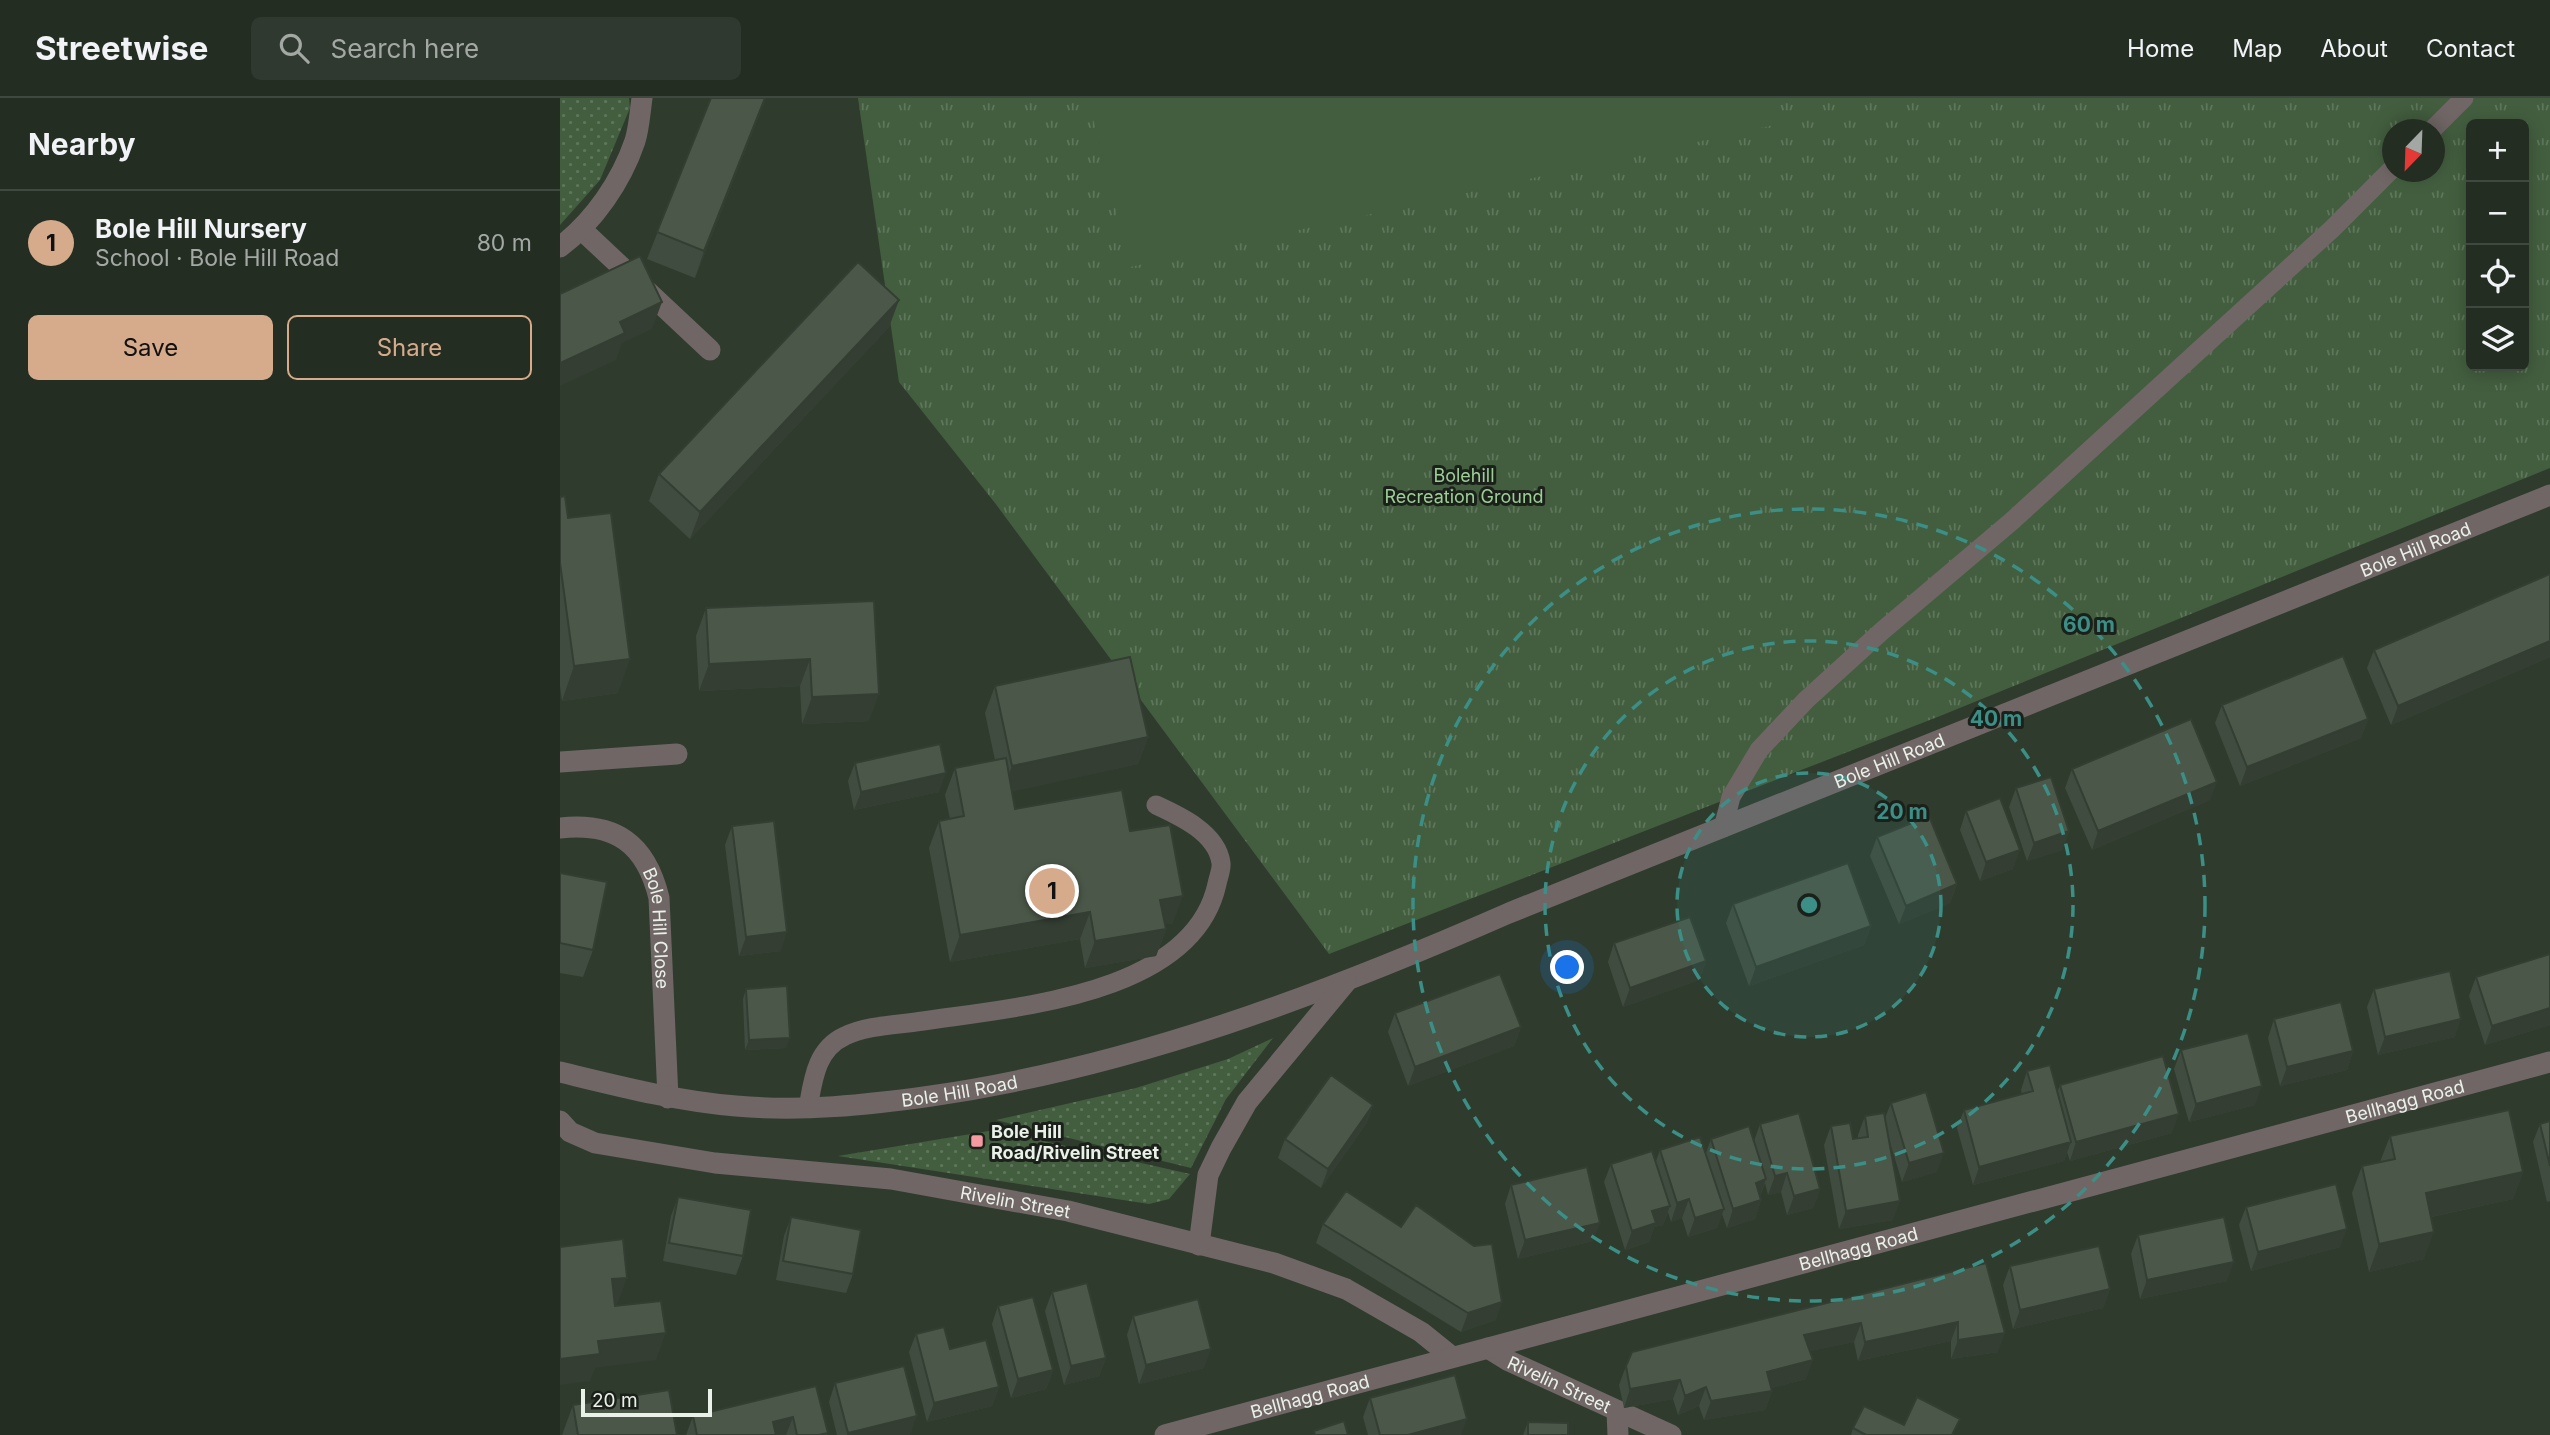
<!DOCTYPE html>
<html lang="en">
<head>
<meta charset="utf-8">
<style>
	:root { --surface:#232d22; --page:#2f392f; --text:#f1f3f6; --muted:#a3a8a5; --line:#404940; --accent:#d6ab8b }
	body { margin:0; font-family:Inter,sans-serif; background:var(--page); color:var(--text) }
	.controls { position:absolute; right:21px; top:21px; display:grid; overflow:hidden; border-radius:10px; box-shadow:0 4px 18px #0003 }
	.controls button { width:63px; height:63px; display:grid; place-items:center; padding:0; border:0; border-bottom:2px solid var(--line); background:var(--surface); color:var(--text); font:35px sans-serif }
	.compass { position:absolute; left:1822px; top:21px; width:63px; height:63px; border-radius:50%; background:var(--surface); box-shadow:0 4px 18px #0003; rotate:203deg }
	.scale { position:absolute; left:21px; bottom:18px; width:131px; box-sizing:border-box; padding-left:7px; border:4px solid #e9f1e8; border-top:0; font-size:19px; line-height:24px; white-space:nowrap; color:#e9f1e8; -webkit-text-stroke:5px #1b211a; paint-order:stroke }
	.you { position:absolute; left:1008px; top:870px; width:24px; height:24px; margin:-18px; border:5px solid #fff; border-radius:50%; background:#1a73e8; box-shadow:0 0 0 10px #1a73e833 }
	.badge { display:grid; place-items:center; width:46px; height:46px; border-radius:50%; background:var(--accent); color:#111; font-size:23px; font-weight:700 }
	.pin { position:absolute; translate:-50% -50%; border:4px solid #fff; box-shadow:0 2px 7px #0006 }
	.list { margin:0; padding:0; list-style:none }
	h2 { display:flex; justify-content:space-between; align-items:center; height:91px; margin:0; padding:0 28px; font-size:30px }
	h2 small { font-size:23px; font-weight:400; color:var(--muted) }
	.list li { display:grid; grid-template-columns:46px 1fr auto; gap:21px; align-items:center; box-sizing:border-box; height:105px; padding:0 28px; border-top:2px solid var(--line) }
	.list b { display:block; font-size:26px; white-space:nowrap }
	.list p { margin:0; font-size:23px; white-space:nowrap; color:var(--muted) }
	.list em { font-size:23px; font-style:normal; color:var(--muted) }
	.actions { display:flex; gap:14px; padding:21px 28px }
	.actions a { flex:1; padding:16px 0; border:2px solid var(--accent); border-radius:10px; text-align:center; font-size:24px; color:var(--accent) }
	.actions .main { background:var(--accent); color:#111 }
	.icon { flex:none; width:38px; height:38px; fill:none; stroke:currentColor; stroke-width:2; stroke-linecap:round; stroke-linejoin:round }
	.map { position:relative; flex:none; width:1990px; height:1337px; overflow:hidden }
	header { display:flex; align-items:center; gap:42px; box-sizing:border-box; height:98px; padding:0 35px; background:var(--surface); border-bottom:2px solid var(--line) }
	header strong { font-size:33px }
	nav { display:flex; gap:38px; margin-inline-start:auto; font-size:24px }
	.search { width:490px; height:63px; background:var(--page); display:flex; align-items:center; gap:18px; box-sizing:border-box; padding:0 24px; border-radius:10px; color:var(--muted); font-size:26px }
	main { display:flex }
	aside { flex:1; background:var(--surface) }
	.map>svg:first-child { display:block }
	.grass { fill:url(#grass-dots) }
	.park { fill:url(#park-tufts); fill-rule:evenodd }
	.pitch { fill:#435e3f }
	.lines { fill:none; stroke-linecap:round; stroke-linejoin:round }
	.lane { stroke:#706666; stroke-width:19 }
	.street { stroke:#706666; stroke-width:21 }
	.wall { fill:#404c3f }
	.shaded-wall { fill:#343e33 }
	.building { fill:#4b5849; stroke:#343e33; stroke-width:2 }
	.ring { fill:none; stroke:#3b8f86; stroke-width:3.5; stroke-dasharray:12 9 }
	.poi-dot { fill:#f49aa0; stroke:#1b211a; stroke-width:2.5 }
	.labels { text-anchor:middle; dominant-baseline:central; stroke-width:6; stroke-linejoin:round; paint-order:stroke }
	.park-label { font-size:18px; fill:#9ccf95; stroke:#1b211a }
	.street-label { font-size:18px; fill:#e9f1e8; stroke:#1b211a }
	.poi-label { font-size:18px; font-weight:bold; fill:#e9f1e8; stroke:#1b211a; text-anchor:start }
	.centre { fill:#3b8f86; stroke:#1b211a; stroke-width:3.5 }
	.ring-label { font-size:21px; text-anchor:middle; font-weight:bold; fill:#3b8f86; stroke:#1b211a; stroke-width:6; stroke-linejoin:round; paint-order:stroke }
</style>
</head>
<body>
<header>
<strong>Streetwise</strong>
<div class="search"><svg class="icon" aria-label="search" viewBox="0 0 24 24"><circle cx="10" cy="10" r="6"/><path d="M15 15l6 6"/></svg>Search here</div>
<nav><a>Home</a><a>Map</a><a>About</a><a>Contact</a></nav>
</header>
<main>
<aside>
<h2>Nearby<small></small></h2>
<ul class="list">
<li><span class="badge">1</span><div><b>Bole Hill Nursery</b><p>School · Bole Hill Road</p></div><em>80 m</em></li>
</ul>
<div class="actions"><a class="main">Save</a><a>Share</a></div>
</aside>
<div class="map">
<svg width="1990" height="1337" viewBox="0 0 1990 1337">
	<defs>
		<pattern id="grass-dots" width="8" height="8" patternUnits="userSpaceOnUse" patternTransform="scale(1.75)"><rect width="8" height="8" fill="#435e3f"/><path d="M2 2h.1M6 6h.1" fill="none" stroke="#5e765b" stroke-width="1.8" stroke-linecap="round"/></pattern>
		<pattern id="park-tufts" width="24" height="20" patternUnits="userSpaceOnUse" patternTransform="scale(1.75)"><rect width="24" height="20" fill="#435e3f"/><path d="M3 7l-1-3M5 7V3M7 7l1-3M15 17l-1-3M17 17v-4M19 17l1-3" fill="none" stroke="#5e765b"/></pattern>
	</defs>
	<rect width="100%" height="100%" fill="#2f3c2d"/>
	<path class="grass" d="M0,0H69L70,10L40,82L0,127Z
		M713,940L666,1001L631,1070L436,1022L576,990L668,961Z
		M435,1032L630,1076L609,1101L589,1106L278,1058Z"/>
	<path class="park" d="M298,0H1990V370L1380,618L769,856L435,405L339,284ZM1911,26H1964V268H1911ZM1832,32H1874V74H1832Z"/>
	<path class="pitch" d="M528,0H1209L1214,27L570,169Z"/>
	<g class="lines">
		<path class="lane" d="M1872,32L1904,0
			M1163,730L1171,699L1199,652L1246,602L1322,533L1452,423L1772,131L1832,71
			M248,1010C253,982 256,951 285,938C308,927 338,927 363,923C456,909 633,897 657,786C658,780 662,771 661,765C657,735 620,718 596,707"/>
		<g class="street">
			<path d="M22,132L150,252"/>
			<path d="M0,149C34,123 61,84 75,43C79,30 80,14 82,0"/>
			<path d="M0,664L117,656"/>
			<path id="s1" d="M0,730C56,724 86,746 99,800L108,1000"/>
			<path id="s2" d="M0,974C58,988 116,1003 176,1008C241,1014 307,1007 371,998C572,969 764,896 949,815L1990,397"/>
			<path id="s3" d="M0,1023L10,1034L35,1045L155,1065L331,1081L508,1113L714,1165L786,1191L861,1234L892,1259"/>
			<path d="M639,1147L648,1077L661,1050L687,1004L786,884"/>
			<path id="s4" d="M928,1250L949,1263L1111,1337"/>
			<path d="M1057,1313L1058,1337"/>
			<path id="s5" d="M605,1337L1990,964"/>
		</g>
	</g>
	<path class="wall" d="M151,0H206L135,180L87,161Z
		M339,202L329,229L130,441L89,403L99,376Z
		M0,399L58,595L2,603L0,588Z
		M1990,476V559L1831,627L1807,570L1814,552Z
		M314,503L309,623L242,626L240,588L139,593L136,538L146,510Z
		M435,588L588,639L578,666L452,693L455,711L570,733L613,825L605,826L606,831L596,858L525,870L520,841L390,864L369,750L379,723L390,721L385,697L395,670L435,662L425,615Z
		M1662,607L1808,621L1801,640L1680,688L1655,625Z
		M295,665L379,694L294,712L288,683Z
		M1512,671L1650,702L1532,752L1505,690Z
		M1456,690L1509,733L1502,752L1467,763L1449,709Z
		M1406,713L1453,771L1420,783L1400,732Z
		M172,728L221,853L179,858L165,747Z
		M1317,739L1397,786L1390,805L1339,826L1310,758Z
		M0,775L33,852L23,879L0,875Z
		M1173,806L1311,828L1304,847L1189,888L1166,825Z
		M1054,845L1146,863L1139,882L1063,909L1048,864Z
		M1990,856V927L1925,947L1909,898L1916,879Z
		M186,891L226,950L185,952L183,901Z
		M1814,891L1895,939L1818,957L1807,909Z
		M835,915L961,929L954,948L848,988L828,934Z
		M1714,921L1793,953L1787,972L1720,988L1708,940Z
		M1621,952L1695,1007L1629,1024L1614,971Z
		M1467,973L1497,995L1500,987L1612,1035L1510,1063L1507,1054L1504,1063L1413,1087L1397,1030L1404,1012L1462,996L1461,992Z
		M1331,1005L1377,1074L1342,1084L1328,1038L1333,1122L1279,1131L1264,1047L1271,1028L1293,1041L1298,1040V1037L1305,1018L1325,1020Z
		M813,1007L806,1026L761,1090L718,1060L725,1041Z
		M1990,1023V1103L1987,1104L1973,1044L1980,1026Z
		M1200,1026L1260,1091L1253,1110L1227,1117L1221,1094L1208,1097L1205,1085L1200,1098L1201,1102L1195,1121L1167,1130L1162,1116L1157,1130L1128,1139L1122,1120L1111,1124L1108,1114L1103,1127L1094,1129L1089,1144L1065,1152L1044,1084L1051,1066L1096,1063L1100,1052L1146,1055L1151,1041L1194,1043Z
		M1830,1038L1963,1074L1953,1101L1871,1119L1864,1161L1809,1174L1792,1095L1802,1068L1820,1064Z
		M951,1087L1033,1143L958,1161L945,1106Z
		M118,1099L183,1158L176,1177L103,1163L111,1118Z
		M1686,1109L1780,1149L1691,1173L1679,1127Z
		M231,1119L293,1176L286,1195L216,1182L224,1138Z
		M763,1126L936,1222L901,1234L756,1145Z
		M1578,1137L1667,1183L1580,1201L1571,1156Z
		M1426,1165L1438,1254L1391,1261V1243L1298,1263L1294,1244L1250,1253L1246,1281L1211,1290L1212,1293L1205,1312L1144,1322L1139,1308L1118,1317L1113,1301L1064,1310L1059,1287L1066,1268Z
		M1450,1168L1550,1191L1543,1210L1453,1231L1443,1187Z
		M492,1194L546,1260L539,1278L504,1287L485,1213Z
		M438,1208L493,1272L486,1291L451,1300L432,1226Z
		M573,1218L644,1270L579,1286L567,1237Z
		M356,1236L390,1251L439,1289L432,1308L367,1324L349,1254Z
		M275,1285L350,1337H277L269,1304Z
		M256,1288L267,1337H126L133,1318Z
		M810,1300L901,1337H808L803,1319Z
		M13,1307L117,1337H2Z
		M968,1324L1008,1337H963Z
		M1293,1330L1394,1337H1291Z"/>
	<path class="shaded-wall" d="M205,0H206L135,180L144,153Z
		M339,202L329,229L130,441L140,414Z
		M102,204L92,231L62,245L56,262L0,288V265L60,224Z
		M1990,543V559L1831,627L1838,608Z
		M70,561L58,595L2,603L14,568Z
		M250,561L240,588L139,593L149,566Z
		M319,596L309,623L242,626L252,599Z
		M1808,621L1801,640L1680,688L1687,669Z
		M588,639L578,666L442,696L452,668Z
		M386,675L379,694L294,712L301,694Z
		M1657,684L1650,702L1532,752L1538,733Z
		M1509,733L1502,752L1467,763L1474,745Z
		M1460,752L1453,771L1420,783L1426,764Z
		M1397,786L1390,805L1339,826L1346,808Z
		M623,798L613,825L590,829L600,802Z
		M530,814L520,841L390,864L400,837Z
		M1311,828L1304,847L1189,888L1196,869Z
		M606,831L596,858L525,870L535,843Z
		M227,834L221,853L179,858L186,839Z
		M1146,863L1139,882L1063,909L1070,890Z
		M1990,910V927L1925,947L1932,928Z
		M1901,921L1895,939L1818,957L1825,939Z
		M961,929L954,948L848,988L855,969Z
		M230,940L226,950L185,952L189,942Z
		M1793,953L1787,972L1720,988L1727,969Z
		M1702,988L1695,1007L1629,1024L1636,1006Z
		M813,1007L806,1026L761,1090L768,1071Z
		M1619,1016L1612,1035L1510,1063L1516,1044Z
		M1511,1044L1504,1063L1413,1087L1419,1069Z
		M1384,1055L1377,1074L1342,1084L1349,1065Z
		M1963,1074L1953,1101L1856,1122L1866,1095Z
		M1227,1075L1221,1094L1208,1097L1215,1078Z
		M1206,1081L1199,1100L1196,1085Z
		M1260,1091L1253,1110L1227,1117L1234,1098Z
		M1129,1101L1122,1120L1111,1124L1117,1105Z
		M1201,1102L1195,1121L1167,1130L1173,1111Z
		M1340,1103L1333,1122L1279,1131L1286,1113Z
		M1110,1108L1103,1127L1094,1129L1089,1144L1065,1152L1072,1133L1092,1113Z
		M1164,1111L1157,1130L1128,1139L1135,1120Z
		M1040,1125L1033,1143L958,1161L965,1142Z
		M1787,1131L1780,1149L1691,1173L1698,1154Z
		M1874,1134L1864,1161L1809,1174L1819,1146Z
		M1674,1164L1667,1183L1580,1201L1587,1182Z
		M67,1180L57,1207L42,1209L52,1181Z
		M1550,1191L1543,1210L1453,1231L1460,1212Z
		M942,1204L936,1222L901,1234L908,1215Z
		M1398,1224L1391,1243L1298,1263L1305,1244Z
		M1301,1225L1294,1244L1237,1256L1244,1237Z
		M106,1235L96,1262L35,1270L30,1283L0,1287V1261L38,1243Z
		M1445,1235L1438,1254L1391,1261L1398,1242Z
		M651,1251L644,1270L579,1286L586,1267Z
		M546,1260L539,1278L504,1287L511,1268Z
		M1253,1262L1246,1281L1200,1293L1207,1274Z
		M493,1272L486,1291L451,1300L458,1281Z
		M1120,1282L1113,1301L1064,1310L1070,1291Z
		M439,1289L432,1308L367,1324L374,1305Z
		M1146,1289L1139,1308L1118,1317L1125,1298Z
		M1212,1293L1205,1312L1144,1322L1151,1303Z
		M357,1318L350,1337H287L288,1335Z
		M233,1319L226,1337H208L213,1324Z
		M907,1321L901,1337H848Z"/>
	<path class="building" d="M151,0H205L144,153L97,134Z
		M80,158L102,204L60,224L65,235L0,265V196Z
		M298,164L339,202L140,414L99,376Z
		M5,398L8,420L51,415L70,561L14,568L0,465V399Z
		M1990,476V543L1838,608L1814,552Z
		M314,503L319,596L252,599L250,561L149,566L146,510Z
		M1783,558L1808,621L1687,669L1662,607Z
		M570,559L588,639L452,668L435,588Z
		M1631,621L1657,684L1538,733L1512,671Z
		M380,646L386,675L301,694L295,665Z
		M446,660L455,711L562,692L570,733L610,727L623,798L600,802L606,831L535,843L530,814L400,837L379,723L404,718L395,670Z
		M1491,679L1509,733L1474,745L1456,690Z
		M1440,700L1460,752L1426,764L1406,713Z
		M1369,718L1397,786L1346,808L1317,739Z
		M214,723L227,834L186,839L172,728Z
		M1288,765L1311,828L1196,869L1173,806Z
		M0,775L47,784L33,852L0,845Z
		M1130,819L1146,863L1070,890L1054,845Z
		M1990,856V910L1932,928L1916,879Z
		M1890,873L1901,921L1825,939L1814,891Z
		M940,876L961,929L855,969L835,915Z
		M227,888L230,940L189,942L186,891Z
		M1781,904L1793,953L1727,969L1714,921Z
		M1688,935L1702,988L1636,1006L1621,952Z
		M1603,958L1619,1016L1516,1044L1500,987Z
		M1490,967L1511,1044L1419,1069L1404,1012L1473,993L1467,973Z
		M771,977L813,1007L768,1071L725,1041Z
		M1366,994L1384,1055L1349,1065L1331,1005Z
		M1949,1012L1963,1074L1866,1095L1874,1134L1819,1146L1802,1068L1835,1061L1830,1038Z
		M1239,1015L1260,1091L1234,1098L1227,1075L1215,1078L1200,1026Z
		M1324,1015L1340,1103L1286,1113L1271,1028L1290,1025L1293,1041L1308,1039L1305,1018Z
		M1990,1023V1068L1980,1026Z
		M1189,1028L1206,1081L1196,1085L1201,1102L1173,1111L1151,1041Z
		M1140,1039L1164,1111L1135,1120L1129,1101L1117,1105L1100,1052Z
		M1092,1053L1110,1108L1092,1113L1096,1125L1072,1133L1051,1066Z
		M1027,1069L1040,1125L965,1142L951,1087Z
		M1776,1086L1787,1131L1698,1154L1686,1109Z
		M786,1093L841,1129L856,1107L914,1148L932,1146L942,1204L908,1215L763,1126Z
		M118,1099L191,1112L183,1158L109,1145Z
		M231,1119L301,1132L293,1176L223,1163Z
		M1664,1119L1674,1164L1587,1182L1578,1137Z
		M63,1141L67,1180L52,1181L55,1208L101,1203L106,1235L38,1243L40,1256L0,1261V1149Z
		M1539,1148L1550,1191L1460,1212L1450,1168Z
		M1426,1165L1445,1235L1398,1242V1224L1305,1244L1301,1225L1244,1237L1253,1262L1207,1274L1212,1293L1151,1303L1146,1289L1125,1298L1120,1282L1070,1291L1066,1268L1072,1254Z
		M527,1185L546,1260L511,1268L492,1194Z
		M473,1199L493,1272L458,1281L438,1208Z
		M638,1201L651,1251L586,1267L573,1218Z
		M384,1229L390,1251L426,1242L439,1289L374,1305L356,1236Z
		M344,1268L357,1318L288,1335L275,1285Z
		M895,1277L907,1321L848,1337H820L810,1300Z
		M256,1288L268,1335L259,1337H237L233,1319L213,1324L216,1337H137L133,1318Z
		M109,1292L117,1337H18L13,1307Z
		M1357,1299L1400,1321L1392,1337H1306L1293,1330L1304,1308L1344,1327Z
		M784,1323L788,1337H755L754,1333Z
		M968,1324L1008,1325V1337H968Z"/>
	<circle cx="1249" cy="807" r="132" fill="#3b8f86" fill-opacity=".12"/>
	<g class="ring">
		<circle cx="1249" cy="807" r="132"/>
		<circle cx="1249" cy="807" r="264"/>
		<circle cx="1249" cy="807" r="396"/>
	</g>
	<rect class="poi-dot" x="410" y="1036" width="14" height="14" rx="3.5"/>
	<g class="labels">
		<g class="park-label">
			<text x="904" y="377">Bolehill<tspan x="904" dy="21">Recreation Ground</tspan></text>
		</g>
		<g class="street-label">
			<text stroke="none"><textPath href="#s2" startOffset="1960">Bole Hill Road</textPath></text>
			<text stroke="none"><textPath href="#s2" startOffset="1393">Bole Hill Road</textPath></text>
			<text stroke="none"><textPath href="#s1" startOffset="166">Bole Hill Close</textPath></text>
			<text stroke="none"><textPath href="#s2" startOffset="404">Bole Hill Road</textPath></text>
			<text stroke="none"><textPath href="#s5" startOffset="1284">Bellhagg Road</textPath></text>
			<text stroke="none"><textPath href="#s3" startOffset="467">Rivelin Street</textPath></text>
			<text stroke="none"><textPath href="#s5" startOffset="718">Bellhagg Road</textPath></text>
			<text stroke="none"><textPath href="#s4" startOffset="80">Rivelin Street</textPath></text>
			<text stroke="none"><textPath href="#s5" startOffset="150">Bellhagg Road</textPath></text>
		</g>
		<g class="poi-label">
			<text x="431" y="1033">Bole Hill<tspan x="431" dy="21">Road/Rivelin Street</tspan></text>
		</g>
	</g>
	<circle cx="1249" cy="807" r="10" class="centre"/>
	<g class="ring-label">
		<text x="1529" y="534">60 m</text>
		<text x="1436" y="628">40 m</text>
		<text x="1342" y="721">20 m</text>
	</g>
</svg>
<div class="controls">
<button>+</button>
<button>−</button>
<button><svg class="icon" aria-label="locate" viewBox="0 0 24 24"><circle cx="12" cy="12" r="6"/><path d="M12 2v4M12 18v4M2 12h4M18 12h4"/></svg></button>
<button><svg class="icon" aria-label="layers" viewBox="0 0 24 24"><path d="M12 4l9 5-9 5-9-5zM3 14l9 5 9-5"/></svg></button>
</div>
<svg class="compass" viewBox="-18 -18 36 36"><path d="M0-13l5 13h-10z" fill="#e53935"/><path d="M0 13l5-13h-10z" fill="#a3a8a5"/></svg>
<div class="scale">20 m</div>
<div class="you"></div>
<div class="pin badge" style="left:492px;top:793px">1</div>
</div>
</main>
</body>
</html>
